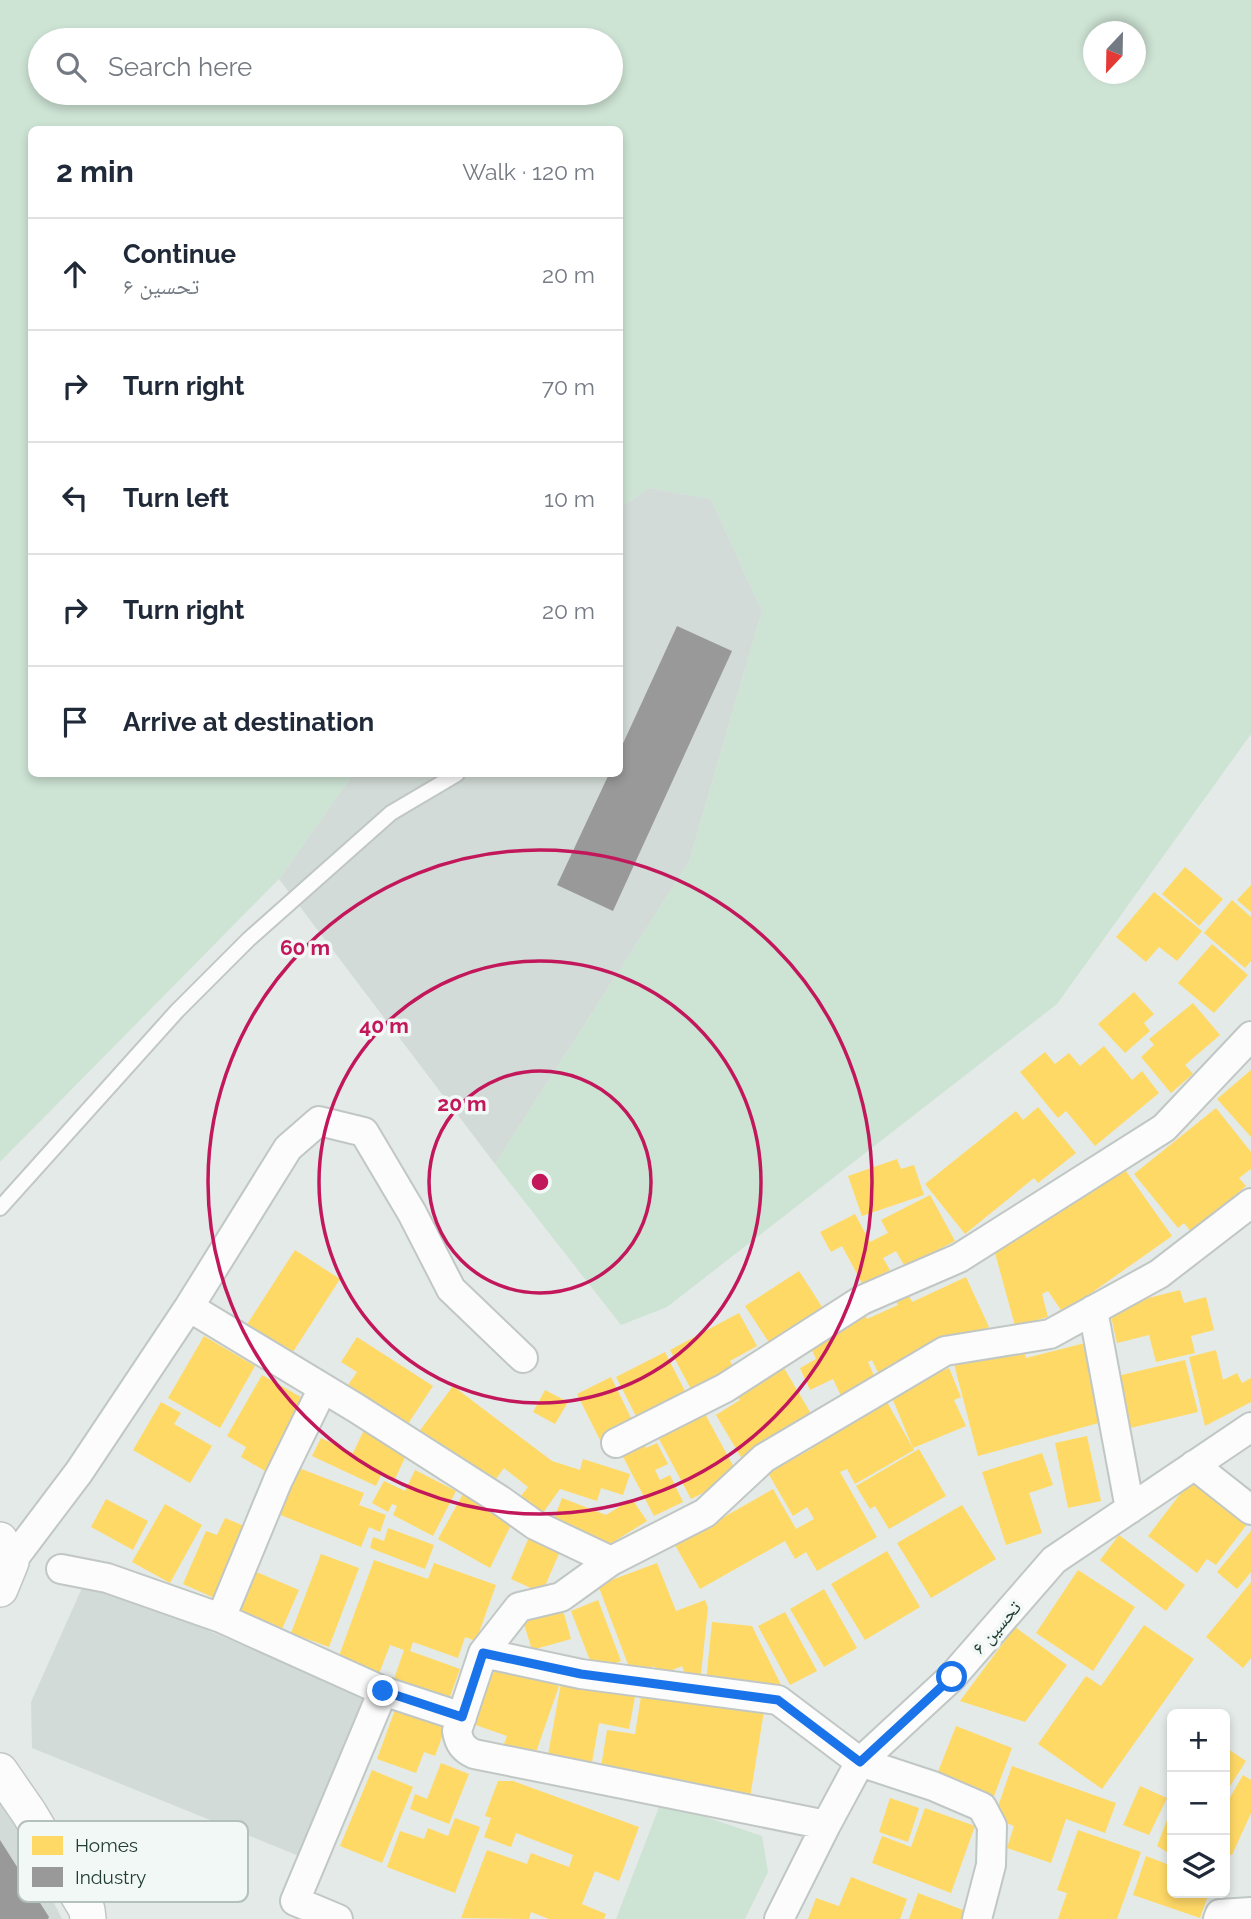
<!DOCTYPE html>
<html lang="en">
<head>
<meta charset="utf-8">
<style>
	:root { --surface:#fff; --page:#f6f6f7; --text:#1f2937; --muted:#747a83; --line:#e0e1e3 }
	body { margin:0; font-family:Raleway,"Noto Naskh Arabic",sans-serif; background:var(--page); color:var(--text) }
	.controls { position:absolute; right:21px; bottom:21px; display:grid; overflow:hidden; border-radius:10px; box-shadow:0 4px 10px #0003 }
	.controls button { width:63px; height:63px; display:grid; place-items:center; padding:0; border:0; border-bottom:2px solid var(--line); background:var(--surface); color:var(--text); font:35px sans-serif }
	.compass { position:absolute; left:1083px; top:21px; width:63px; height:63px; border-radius:50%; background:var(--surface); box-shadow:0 4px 10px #0003; rotate:202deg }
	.stop { position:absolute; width:21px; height:21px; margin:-16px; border:5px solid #1a73e8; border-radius:50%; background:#fff }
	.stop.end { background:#1a73e8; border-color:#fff; box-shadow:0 2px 7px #0008 }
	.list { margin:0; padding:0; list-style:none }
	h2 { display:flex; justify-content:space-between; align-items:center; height:91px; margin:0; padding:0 28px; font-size:30px }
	h2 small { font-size:23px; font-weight:400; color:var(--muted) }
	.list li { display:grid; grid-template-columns:46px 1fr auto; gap:21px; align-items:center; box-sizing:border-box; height:112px; padding:0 28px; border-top:2px solid var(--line) }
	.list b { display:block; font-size:26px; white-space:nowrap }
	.list p { margin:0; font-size:23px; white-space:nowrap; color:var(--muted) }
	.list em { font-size:23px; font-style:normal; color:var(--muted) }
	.icon { flex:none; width:38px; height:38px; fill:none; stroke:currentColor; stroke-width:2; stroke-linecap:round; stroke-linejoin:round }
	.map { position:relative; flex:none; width:1251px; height:1919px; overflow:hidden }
	.search { position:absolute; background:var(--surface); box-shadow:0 4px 10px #0003; left:28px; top:28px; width:595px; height:77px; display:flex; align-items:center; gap:18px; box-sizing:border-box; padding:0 24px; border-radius:38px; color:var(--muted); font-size:26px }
	.panel { position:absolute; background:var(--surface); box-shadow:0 4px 10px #0003; left:28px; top:126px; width:595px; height:651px; border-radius:10px }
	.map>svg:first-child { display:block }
	.built { fill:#d2dbd7 }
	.green { fill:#cde3d4; fill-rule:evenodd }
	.homes { fill:#ffd966 }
	.industry { fill:#999 }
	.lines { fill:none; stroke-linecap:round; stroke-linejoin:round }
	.service-casing { stroke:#c1c7c4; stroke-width:18 }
	.minor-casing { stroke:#c1c7c4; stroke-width:32 }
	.tertiary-casing { stroke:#c1c7c4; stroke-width:38 }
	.service { stroke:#fbfcfb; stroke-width:14 }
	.minor { stroke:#fbfcfb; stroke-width:28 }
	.tertiary { stroke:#fbfcfb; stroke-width:35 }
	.route { stroke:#1a73e8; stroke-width:9 }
	.ring { fill:none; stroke:#c2185b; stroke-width:3.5 }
	.labels { text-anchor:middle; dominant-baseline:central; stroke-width:7; stroke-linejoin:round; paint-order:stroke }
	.street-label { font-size:19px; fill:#223d35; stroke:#f2f8f5 }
	.key { fill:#f2f8f5; stroke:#b4c0bb; stroke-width:2 }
	.key-label { font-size:19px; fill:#223d35 }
	.centre { fill:#c2185b; stroke:#f2f8f5; stroke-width:3.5 }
	.ring-label { font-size:21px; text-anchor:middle; font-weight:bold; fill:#c2185b; stroke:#f2f8f5; stroke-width:7; stroke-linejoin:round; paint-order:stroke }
</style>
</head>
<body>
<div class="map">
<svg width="1251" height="1919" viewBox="0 0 1251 1919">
	<rect width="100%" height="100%" fill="#e4eae7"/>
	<path class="built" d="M649,488L711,499L762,611L689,862L495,1164L279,879L353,774H620V508Z
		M86,1579L366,1697L299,1856L32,1748L31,1702Z
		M0,1795L62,1919H0Z"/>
	<path class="green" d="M0,0H1251V734L1057,1004L667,1307L621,1325L495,1164L689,862L762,611L711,499L649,488L620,508V130H32V774H353L279,879L0,1162ZM1094,32H1136V74H1094ZM40,40H611V93H40Z
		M661,1802L762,1836L768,1872L745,1919H616Z"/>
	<path class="homes" d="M1185,867L1223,899L1199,926L1162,894Z
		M1251,885V912L1237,900Z
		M1154,892L1202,931L1177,961L1159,947L1146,962L1116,937Z
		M1232,900L1251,917V961L1245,968L1204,933Z
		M1212,944L1248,975L1214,1013L1178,983Z
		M1134,992L1154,1014L1144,1023L1150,1031L1125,1053L1098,1024Z
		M1193,1003L1220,1035L1185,1065L1193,1074L1171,1093L1141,1057L1154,1045L1149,1039Z
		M1104,1046L1132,1080L1142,1071L1159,1093L1095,1146L1066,1111L1058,1118L1020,1072L1045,1052L1055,1064L1069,1053L1080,1066Z
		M1251,1070V1137L1217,1099Z
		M1038,1107L1076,1153L1038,1183L1034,1178L965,1234L925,1184L1016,1111L1023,1120Z
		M1216,1108L1251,1152V1169L1239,1178L1246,1186L1230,1200L1235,1207L1196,1238L1184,1223L1178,1228L1134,1174Z
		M897,1159L901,1169L914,1165L924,1195L862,1216L848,1176Z
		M1121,1164L1172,1236L1063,1313L1048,1291L1042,1294L1048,1317L1015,1326L995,1253Z
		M930,1195L955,1241L905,1267L896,1251L883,1258L890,1270L863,1285L842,1246L831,1252L820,1232L855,1214L870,1242L888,1233L881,1220Z
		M295,1250L340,1279L291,1355L246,1326Z
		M799,1271L824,1310L770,1344L745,1306Z
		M966,1277L989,1327L880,1377L872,1360L868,1362L876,1380L841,1396L833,1379L810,1390L800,1368L816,1359L810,1346L848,1328L843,1318L862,1309L867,1319L898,1305L894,1297L907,1291L912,1302Z
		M1180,1290L1184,1303L1206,1297L1214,1330L1191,1336L1195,1353L1156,1362L1149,1335L1117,1343L1109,1308Z
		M739,1313L757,1346L730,1361L735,1370L693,1393L670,1350Z
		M204,1336L255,1366L220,1428L168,1398Z
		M357,1337L433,1386L406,1427L346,1388L357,1372L341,1362Z
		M1085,1343L1106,1421L978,1456L954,1364L1023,1346L1026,1358Z
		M1216,1350L1223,1380L1237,1373L1242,1383L1251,1378V1402L1205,1426L1189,1357Z
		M665,1352L689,1399L640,1424L616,1377Z
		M1185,1360L1198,1412L1126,1429L1113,1377Z
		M781,1363L813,1417L742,1459L716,1415L740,1400L734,1391Z
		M949,1368L961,1397L954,1400L966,1426L913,1448L890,1393Z
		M262,1375L313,1404L272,1475L241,1457L246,1447L227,1436Z
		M611,1377L635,1426L601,1442L577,1394Z
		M453,1386L552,1461L580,1470L583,1459L630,1474L623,1495L601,1488L597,1501L560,1489L540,1517L518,1500L528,1487L504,1468L490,1487L418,1433Z
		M545,1390L568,1402L555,1424L533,1412Z
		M883,1395L914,1450L855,1484L847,1469L840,1472L877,1537L817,1571L806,1552L795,1559L785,1541L700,1589L675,1545L773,1489L796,1529L814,1519L807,1507L793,1516L768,1473L813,1448L807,1438Z
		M161,1402L181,1413L174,1424L212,1446L190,1483L133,1450Z
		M704,1412L738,1475L691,1499L658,1437Z
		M364,1430L408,1451L395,1479L382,1473L376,1486L312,1456L321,1438L353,1453Z
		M1087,1436L1101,1501L1068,1508L1055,1443Z
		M642,1440L646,1448L657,1443L668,1464L655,1470L660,1480L670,1475L683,1502L654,1516L620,1451Z
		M919,1449L946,1496L889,1529L875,1506L870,1509L856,1486Z
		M1042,1453L1053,1485L1029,1493L1042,1533L1006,1545L982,1472Z
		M291,1465L364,1493L359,1505L386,1515L380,1532L369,1527L361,1547L273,1512Z
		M415,1470L456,1491L433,1536L393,1515L397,1506L392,1504L388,1512L372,1503L384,1481L405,1491Z
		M1197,1472L1251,1519L1216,1565L1207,1559L1197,1573L1148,1536Z
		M463,1494L512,1523L490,1568L438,1539Z
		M562,1498L606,1515L632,1499L647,1521L610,1544L553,1521Z
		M106,1499L148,1521L133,1550L91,1527Z
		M165,1504L202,1525L170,1583L132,1562Z
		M962,1505L996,1559L931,1598L897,1543Z
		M225,1518L249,1528L219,1600L183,1584L206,1531L217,1535Z
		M388,1528L434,1545L425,1569L370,1548L373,1537L384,1541Z
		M1251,1531V1572L1237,1589L1217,1572Z
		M530,1535L561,1549L542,1593L511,1579Z
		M1119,1535L1185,1585L1166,1611L1100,1560Z
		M887,1551L920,1607L865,1640L831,1584Z
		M321,1554L359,1568L329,1647L291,1633Z
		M374,1560L428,1579L434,1563L496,1585L476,1641L465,1637L458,1658L413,1642L410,1651L460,1669L448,1702L393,1682L404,1650L390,1645L377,1679L336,1664Z
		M657,1563L676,1611L705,1600L708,1608L701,1674L687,1679L682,1666L658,1676L654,1666L632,1675L598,1585Z
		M249,1569L299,1590L279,1636L229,1615Z
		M1078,1570L1135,1607L1093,1671L1036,1633Z
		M1251,1582V1658L1243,1668L1206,1637Z
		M824,1589L857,1648L824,1667L790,1609Z
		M598,1600L621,1661L594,1671L571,1611Z
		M563,1610L571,1639L532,1650L523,1621Z
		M785,1612L817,1671L790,1685L758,1626Z
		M712,1622L752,1626L783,1689L706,1682Z
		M1144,1625L1194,1659L1102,1789L1038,1744L1086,1676L1101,1686Z
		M1015,1627L1067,1665L1025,1722L960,1701Z
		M488,1661L559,1686L534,1758L503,1747L507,1736L467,1722Z
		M562,1678L636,1691L629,1729L599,1723L591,1768L547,1760Z
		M642,1690L764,1711L749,1804L599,1779L607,1730L635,1734Z
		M396,1707L446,1726L435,1756L424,1752L416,1773L377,1759Z
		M956,1726L1012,1748L993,1799L936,1777Z
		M1225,1747L1246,1761L1225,1794Z
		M441,1763L469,1774L449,1824L410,1809L415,1794L427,1799Z
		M1012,1766L1116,1803L1105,1833L1066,1819L1051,1863L1007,1848L1014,1826L994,1818Z
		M372,1770L413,1787L382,1863L340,1846Z
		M1243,1775L1251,1780V1813L1232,1855L1225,1853V1806Z
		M498,1781H513L639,1827L619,1881L595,1871L582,1904L606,1914L604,1919H549L531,1912L529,1919L461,1918L487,1850L527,1864L531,1853L569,1867L573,1855L516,1833L511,1847L484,1837L491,1818L485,1816Z
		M1140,1786L1167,1798L1149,1835L1123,1825Z
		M890,1798L919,1808L908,1842L879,1832Z
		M1172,1807V1855L1157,1846Z
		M925,1808L975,1826L951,1893L872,1863L882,1836L911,1847Z
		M455,1818L480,1827L455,1893L387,1867L400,1831L424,1839L428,1828L448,1836Z
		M1078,1830L1141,1852L1117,1919H1058L1067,1893L1057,1890Z
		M1146,1856L1172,1866V1893H1209L1200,1918L1133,1895Z
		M851,1877L907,1899L900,1919H808L816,1898L839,1906Z
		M918,1893L971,1913L969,1919H909Z"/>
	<path class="industry" d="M677,626L732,651L613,911L557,885L609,774H620V750Z
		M0,1840L49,1917L48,1919H0Z"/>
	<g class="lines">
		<g class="service-casing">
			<path id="service" d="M0,1208L177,1011L249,939L391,813L457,774"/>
		</g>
		<g class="minor-casing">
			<path id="minor" d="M189,1307L356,1408L500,1500L535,1525L611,1561
				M1093,1310L1130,1509
				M616,1443L725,1388L862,1300L959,1258L1164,1128L1251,1036
				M1194,1465L1251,1510
				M11,1562L79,1472L189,1307L288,1148L319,1121L364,1132L412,1213L451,1289L523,1358
				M61,1569L107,1578L221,1618L383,1691L462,1717
				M221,1618L278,1480L323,1388
				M483,1653L581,1674L778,1700L860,1762L933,1786L982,1807L992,1826L991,1865L977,1919
				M826,1825L474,1754C463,1749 459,1743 457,1731L483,1653L519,1607L561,1597L611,1561L705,1513L764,1458L945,1351L1050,1334L1159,1274L1251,1203
				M338,1919L295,1901L383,1691
				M779,1919L826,1825L860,1762L952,1677L1054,1560L1251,1427
				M1218,1919L1220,1914L1251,1912"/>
		</g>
		<g class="tertiary-casing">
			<path id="tertiary" d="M0,1540L11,1562L0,1589
				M0,1771L29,1813L87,1910L88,1919"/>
		</g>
		<use href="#service" class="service"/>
		<use href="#minor" class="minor"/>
		<use href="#tertiary" class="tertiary"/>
	</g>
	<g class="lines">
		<path class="route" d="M383,1691L462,1717L483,1653L581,1674L778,1700L860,1762L952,1677"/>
	</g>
	<g class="ring">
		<circle cx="540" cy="1182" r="111"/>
		<circle cx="540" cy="1182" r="221"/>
		<circle cx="540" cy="1182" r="332"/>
	</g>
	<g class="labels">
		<g class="street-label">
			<text transform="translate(996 1627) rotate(-49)">تحسین ۶</text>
		</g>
	</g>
	<rect x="18" y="1821" width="230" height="81" rx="10" class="key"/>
	<rect x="32" y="1836" width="31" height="19" fill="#ffd966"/>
	<rect x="32" y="1867" width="31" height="20" fill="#999"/>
	<g class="key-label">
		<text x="75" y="1852">Homes</text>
		<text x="75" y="1884">Industry</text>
	</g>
	<circle cx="540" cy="1182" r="10" class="centre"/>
	<g class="ring-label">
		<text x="305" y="955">60 m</text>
		<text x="384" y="1033">40 m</text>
		<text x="462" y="1111">20 m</text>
	</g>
</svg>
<div class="controls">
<button>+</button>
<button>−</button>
<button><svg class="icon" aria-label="layers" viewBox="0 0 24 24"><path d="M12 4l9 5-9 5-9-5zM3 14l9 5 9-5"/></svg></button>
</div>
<svg class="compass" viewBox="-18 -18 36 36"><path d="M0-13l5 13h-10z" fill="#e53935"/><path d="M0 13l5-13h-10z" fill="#747a83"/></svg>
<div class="stop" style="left:952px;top:1677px"></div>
<div class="stop end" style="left:383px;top:1691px"></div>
<div class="search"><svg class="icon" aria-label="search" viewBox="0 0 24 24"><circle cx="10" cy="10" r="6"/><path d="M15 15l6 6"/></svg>Search here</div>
<section class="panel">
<h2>2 min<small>Walk · 120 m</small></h2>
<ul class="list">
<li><svg class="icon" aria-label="ahead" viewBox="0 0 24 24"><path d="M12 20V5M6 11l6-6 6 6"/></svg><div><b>Continue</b><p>تحسین ۶</p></div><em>20 m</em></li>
<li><svg class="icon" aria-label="right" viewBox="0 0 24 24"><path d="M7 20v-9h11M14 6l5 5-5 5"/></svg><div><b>Turn right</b></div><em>70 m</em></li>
<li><svg class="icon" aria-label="left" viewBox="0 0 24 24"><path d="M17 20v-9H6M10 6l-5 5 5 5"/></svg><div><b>Turn left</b></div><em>10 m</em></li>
<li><svg class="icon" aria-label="right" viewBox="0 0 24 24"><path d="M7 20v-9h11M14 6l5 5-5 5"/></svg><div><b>Turn right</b></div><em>20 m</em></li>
<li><svg class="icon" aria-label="arrive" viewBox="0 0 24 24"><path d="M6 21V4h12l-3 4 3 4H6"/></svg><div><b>Arrive at destination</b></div></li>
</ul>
</section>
</div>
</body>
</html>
